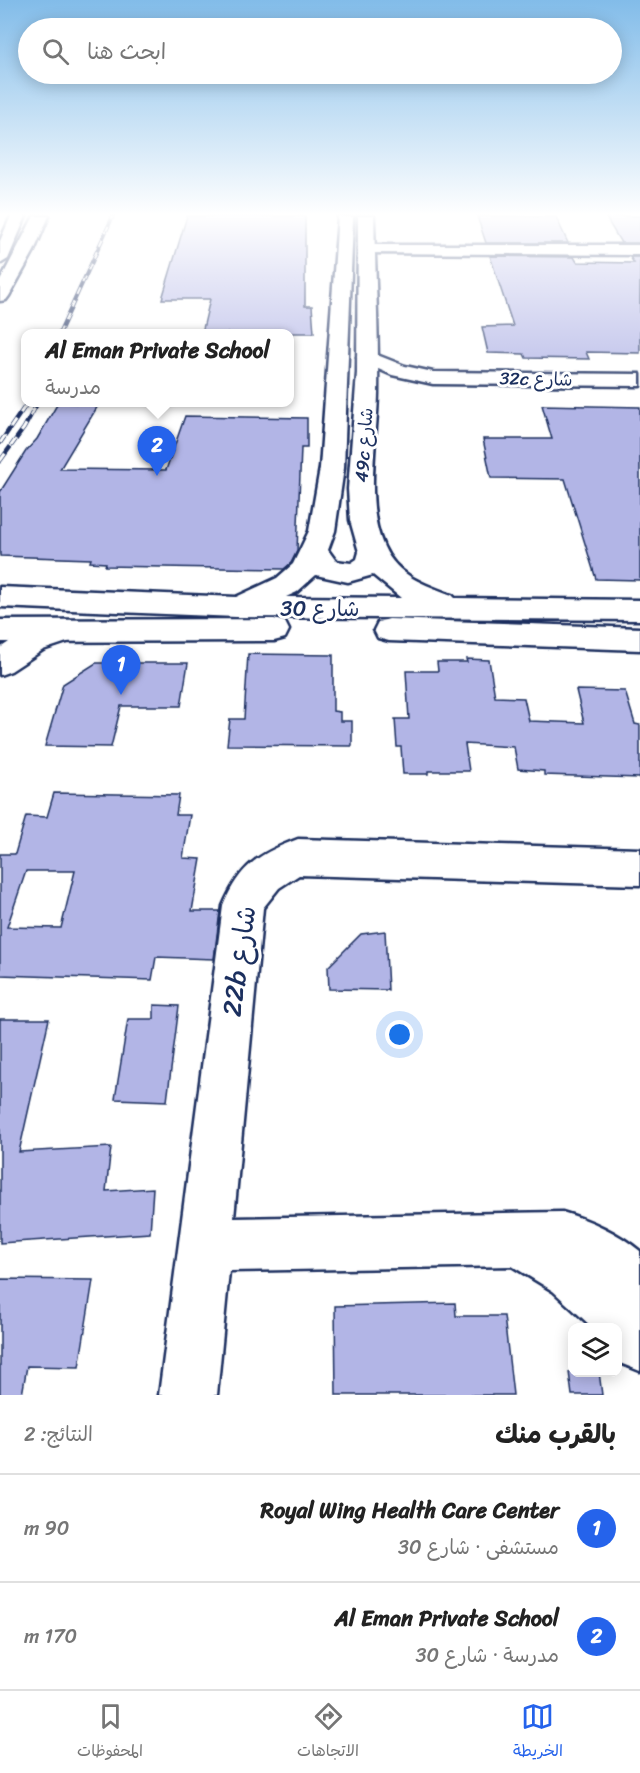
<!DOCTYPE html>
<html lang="ar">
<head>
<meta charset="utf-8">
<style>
	:root { --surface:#fff; --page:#f6f6f6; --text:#222; --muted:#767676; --line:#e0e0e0; --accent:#2563eb }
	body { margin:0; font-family:Sriracha,"Playpen Sans Arabic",sans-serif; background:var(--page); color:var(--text); direction:rtl }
	.controls { position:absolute; right:18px; bottom:18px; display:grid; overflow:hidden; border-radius:12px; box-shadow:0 3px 15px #0003 }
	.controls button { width:54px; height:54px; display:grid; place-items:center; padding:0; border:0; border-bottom:2px solid var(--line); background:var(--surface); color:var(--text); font:30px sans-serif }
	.you { position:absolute; left:400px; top:1035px; width:21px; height:21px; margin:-15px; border:4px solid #fff; border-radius:50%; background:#1a73e8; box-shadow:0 0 0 9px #1a73e833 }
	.badge { display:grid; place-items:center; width:39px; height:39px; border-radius:50%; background:var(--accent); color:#fff; font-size:20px; font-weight:700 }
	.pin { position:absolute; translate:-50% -50px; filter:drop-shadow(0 2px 3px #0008) }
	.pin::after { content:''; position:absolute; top:32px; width:21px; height:18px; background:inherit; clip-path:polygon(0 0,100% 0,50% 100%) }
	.popup { position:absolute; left:21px; top:329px; width:273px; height:78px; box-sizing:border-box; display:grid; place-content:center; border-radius:12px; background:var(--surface); filter:drop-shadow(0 2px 4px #0005); font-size:20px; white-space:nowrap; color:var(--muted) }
	.popup b { font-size:22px; color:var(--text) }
	.popup::after { content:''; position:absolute; left:50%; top:100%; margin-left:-12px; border:12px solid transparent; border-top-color:var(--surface) }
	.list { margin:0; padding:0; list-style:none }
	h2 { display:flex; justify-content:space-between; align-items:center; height:78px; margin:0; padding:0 24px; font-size:26px }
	h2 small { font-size:20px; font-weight:400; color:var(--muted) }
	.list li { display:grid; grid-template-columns:39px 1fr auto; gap:18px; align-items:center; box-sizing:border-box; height:108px; padding:0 24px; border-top:2px solid var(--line) }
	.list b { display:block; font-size:22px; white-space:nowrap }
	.list p { margin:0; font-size:20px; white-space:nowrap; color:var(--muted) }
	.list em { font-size:20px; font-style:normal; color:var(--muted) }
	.icon { flex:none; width:33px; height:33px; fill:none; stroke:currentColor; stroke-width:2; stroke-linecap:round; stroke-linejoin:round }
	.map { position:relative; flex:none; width:640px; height:1395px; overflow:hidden; direction:ltr }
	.search { position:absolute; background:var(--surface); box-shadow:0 3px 15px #0003; left:18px; right:18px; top:18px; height:66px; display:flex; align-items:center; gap:15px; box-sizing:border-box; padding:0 21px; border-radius:33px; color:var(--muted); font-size:22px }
	.sheet { height:294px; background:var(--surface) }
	nav { display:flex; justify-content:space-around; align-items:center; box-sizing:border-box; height:84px; border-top:2px solid var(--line); background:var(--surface); font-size:16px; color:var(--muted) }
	nav a { display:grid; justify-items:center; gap:3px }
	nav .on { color:var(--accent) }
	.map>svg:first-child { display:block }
	.building { fill:#b2b5e6; stroke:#1b2f5e; stroke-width:1.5; fill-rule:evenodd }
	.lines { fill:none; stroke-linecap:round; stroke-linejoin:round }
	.street-casing { stroke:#1b2f5e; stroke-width:5 }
	.secondary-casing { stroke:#1b2f5e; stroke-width:5 }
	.primary-casing { stroke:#1b2f5e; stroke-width:5 }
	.highway-casing { stroke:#1b2f5e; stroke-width:5 }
	.street { fill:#fff; fill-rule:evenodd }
	.secondary { fill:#fff; fill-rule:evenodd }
	.primary { fill:#fff; fill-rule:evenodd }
	.highway { fill:#fff; fill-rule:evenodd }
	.rail-far1-casing { stroke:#1b2f5e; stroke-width:4 }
	.rail-casing { stroke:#1b2f5e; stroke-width:4.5 }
	.rail-far1 { stroke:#fff; stroke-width:2; stroke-dasharray:7; stroke-linecap:butt }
	.rail { stroke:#fff; stroke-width:3; stroke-dasharray:9; stroke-linecap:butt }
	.labels { text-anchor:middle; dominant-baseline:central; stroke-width:6; stroke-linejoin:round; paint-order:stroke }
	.far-street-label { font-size:18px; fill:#1b2f5e; stroke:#fff }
	.street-label { font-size:22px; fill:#1b2f5e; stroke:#fff }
	.near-street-label { font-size:27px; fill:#1b2f5e; stroke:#fff }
</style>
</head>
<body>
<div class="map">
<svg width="640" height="1395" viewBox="0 0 640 1395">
	<rect width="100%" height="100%" fill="#fff"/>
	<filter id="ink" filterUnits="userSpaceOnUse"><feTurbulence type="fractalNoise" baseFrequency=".0167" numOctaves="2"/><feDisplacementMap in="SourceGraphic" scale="12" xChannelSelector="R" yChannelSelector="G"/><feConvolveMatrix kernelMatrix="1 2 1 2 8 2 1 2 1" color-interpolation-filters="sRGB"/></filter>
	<g filter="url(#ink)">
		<path class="building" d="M187,216H305V306H312L314,333H202L210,299H162Z
			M477,216L556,217L568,243H486Z
			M605,216H640V243H621Z
			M490,256L574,257L577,262L634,263L630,257H640V353L586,352L589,359L526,358L524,354L488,353L482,327L513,326Z
			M58,403L99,404L60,469L166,470L185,416L307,418V448H301L297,551L291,563L284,569L105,566L106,563L90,562L91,559L0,556V492L26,451L37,439Z
			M542,405L640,407V580L596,579L565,479L491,478L483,439H552Z
			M248,654L333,655V711L340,712V721H352V746L227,745L230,719H244Z
			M466,659L489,660L495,697L524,698L529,721L584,723L576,690L625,691L635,724L640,725V778L544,775V771L518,769L514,747L465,744L469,771H428V774H403L401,747H397L395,719H409L406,671H438L437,662H467Z
			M96,663H188L181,706H121L111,747L45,746L63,684Z
			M54,793L179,795L176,815H190L183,858L201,859L192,911H220L214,959L156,957L152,980L0,975V854H15L26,816L47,817ZM26,871H75L61,928L7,927Z
			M385,931L388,990L329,989L328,967L361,934Z
			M154,1005L179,1006L167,1101L115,1099L128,1019H154Z
			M0,1019H49L19,1152L111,1147L106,1191L153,1188L150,1233L0,1243Z
			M0,1279L93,1280L79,1367L27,1366L22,1395H0Z
			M455,1303L456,1316H504L513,1395H336L335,1306Z
			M569,1372H599L602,1395H572Z"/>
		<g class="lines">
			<g class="street-casing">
				<path id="street" d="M366,245H640V255L360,253L358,250L360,247Z
					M367,351L405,366L433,372L640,374V386L433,384L392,375L360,361L357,357L360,353Z
					M65,620L76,623L80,631L76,639L43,650L11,671L0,675V648L21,634Z
					M298,839L640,849V885L299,875L279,888L263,908L234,1218L562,1212C590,1220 617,1232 640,1251V1371L620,1363L618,1360V1328H593L553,1291L512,1266L229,1271L217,1395H159L223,906C240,866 258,854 298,839Z"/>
			</g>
			<g class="secondary-casing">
				<path id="secondary" d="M338,216L353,217L344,468L335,531L328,550L336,561L351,563L357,559L359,552L350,520L348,489L357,373L358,216H374C375,275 379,335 378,394C377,440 364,505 384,547C397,576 425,585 452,595L455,598L640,600V620L236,617L0,607V587L236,597L277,578L293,564L309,531L320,468ZM316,575L348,582L373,575L401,598L286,597L297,592Z
					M274,619L285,622L289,630L285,638L274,641L0,642V620Z
					M389,619L640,628V650L389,641L378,638L374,630L378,622Z"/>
			</g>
			<g class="primary-casing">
				<path id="primary" d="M34,216H49L34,251L9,296L6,300L0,301V281Z"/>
			</g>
			<g class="highway-casing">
				<path id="highway" d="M11,216H26L8,259L0,264V241Z"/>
			</g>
			<use href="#street" class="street"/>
			<use href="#secondary" class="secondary"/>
			<use href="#primary" class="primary"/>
			<use href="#highway" class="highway"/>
			<g class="rail-far1-casing">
				<path id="rail-far1" d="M59,334L113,216"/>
			</g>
			<g class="rail-casing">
				<path id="rail" d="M0,443L28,402
					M0,461L24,428L38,402"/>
			</g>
			<use href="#rail-far1" class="rail-far1"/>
			<use href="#rail" class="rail"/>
		</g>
	</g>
	<linearGradient id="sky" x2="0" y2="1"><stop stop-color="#82bce9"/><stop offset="0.52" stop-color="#fff"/><stop offset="1" stop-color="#fff" stop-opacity="0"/></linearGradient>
	<rect width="640" height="412" fill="url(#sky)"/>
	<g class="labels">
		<g class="far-street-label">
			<text transform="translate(536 379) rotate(1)">32c شارع</text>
			<text transform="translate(364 445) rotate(-86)">49c شارع</text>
		</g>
		<g class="street-label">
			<text x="320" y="608">شارع 30</text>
		</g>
		<g class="near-street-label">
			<text transform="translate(239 961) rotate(-82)">22b شارع</text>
		</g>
	</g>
</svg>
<div class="controls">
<button><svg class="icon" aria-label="layers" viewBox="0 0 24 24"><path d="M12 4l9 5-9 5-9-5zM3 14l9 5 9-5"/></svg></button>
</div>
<div class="you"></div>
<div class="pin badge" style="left:121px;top:695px">1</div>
<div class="pin badge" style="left:157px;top:476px">2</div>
<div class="popup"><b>Al Eman Private School</b>مدرسة</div>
<div class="search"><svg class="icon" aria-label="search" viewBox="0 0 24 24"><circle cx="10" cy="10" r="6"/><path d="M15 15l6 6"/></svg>ابحث هنا</div>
</div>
<section class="sheet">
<h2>بالقرب منك<small>النتائج: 2</small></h2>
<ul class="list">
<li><span class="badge">1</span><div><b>Royal Wing Health Care Center</b><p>مستشفى · شارع 30</p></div><em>90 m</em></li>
<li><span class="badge">2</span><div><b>Al Eman Private School</b><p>مدرسة · شارع 30</p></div><em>170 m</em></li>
</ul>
</section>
<nav>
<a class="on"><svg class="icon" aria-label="map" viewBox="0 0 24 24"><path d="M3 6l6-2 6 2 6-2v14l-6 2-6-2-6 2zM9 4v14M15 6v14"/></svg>الخريطة</a>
<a><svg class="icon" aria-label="directions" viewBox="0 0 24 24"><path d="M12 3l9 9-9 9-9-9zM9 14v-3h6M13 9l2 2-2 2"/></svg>الاتجاهات</a>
<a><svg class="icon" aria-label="saved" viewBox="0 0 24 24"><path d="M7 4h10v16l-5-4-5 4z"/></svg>المحفوظات</a>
</nav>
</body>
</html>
